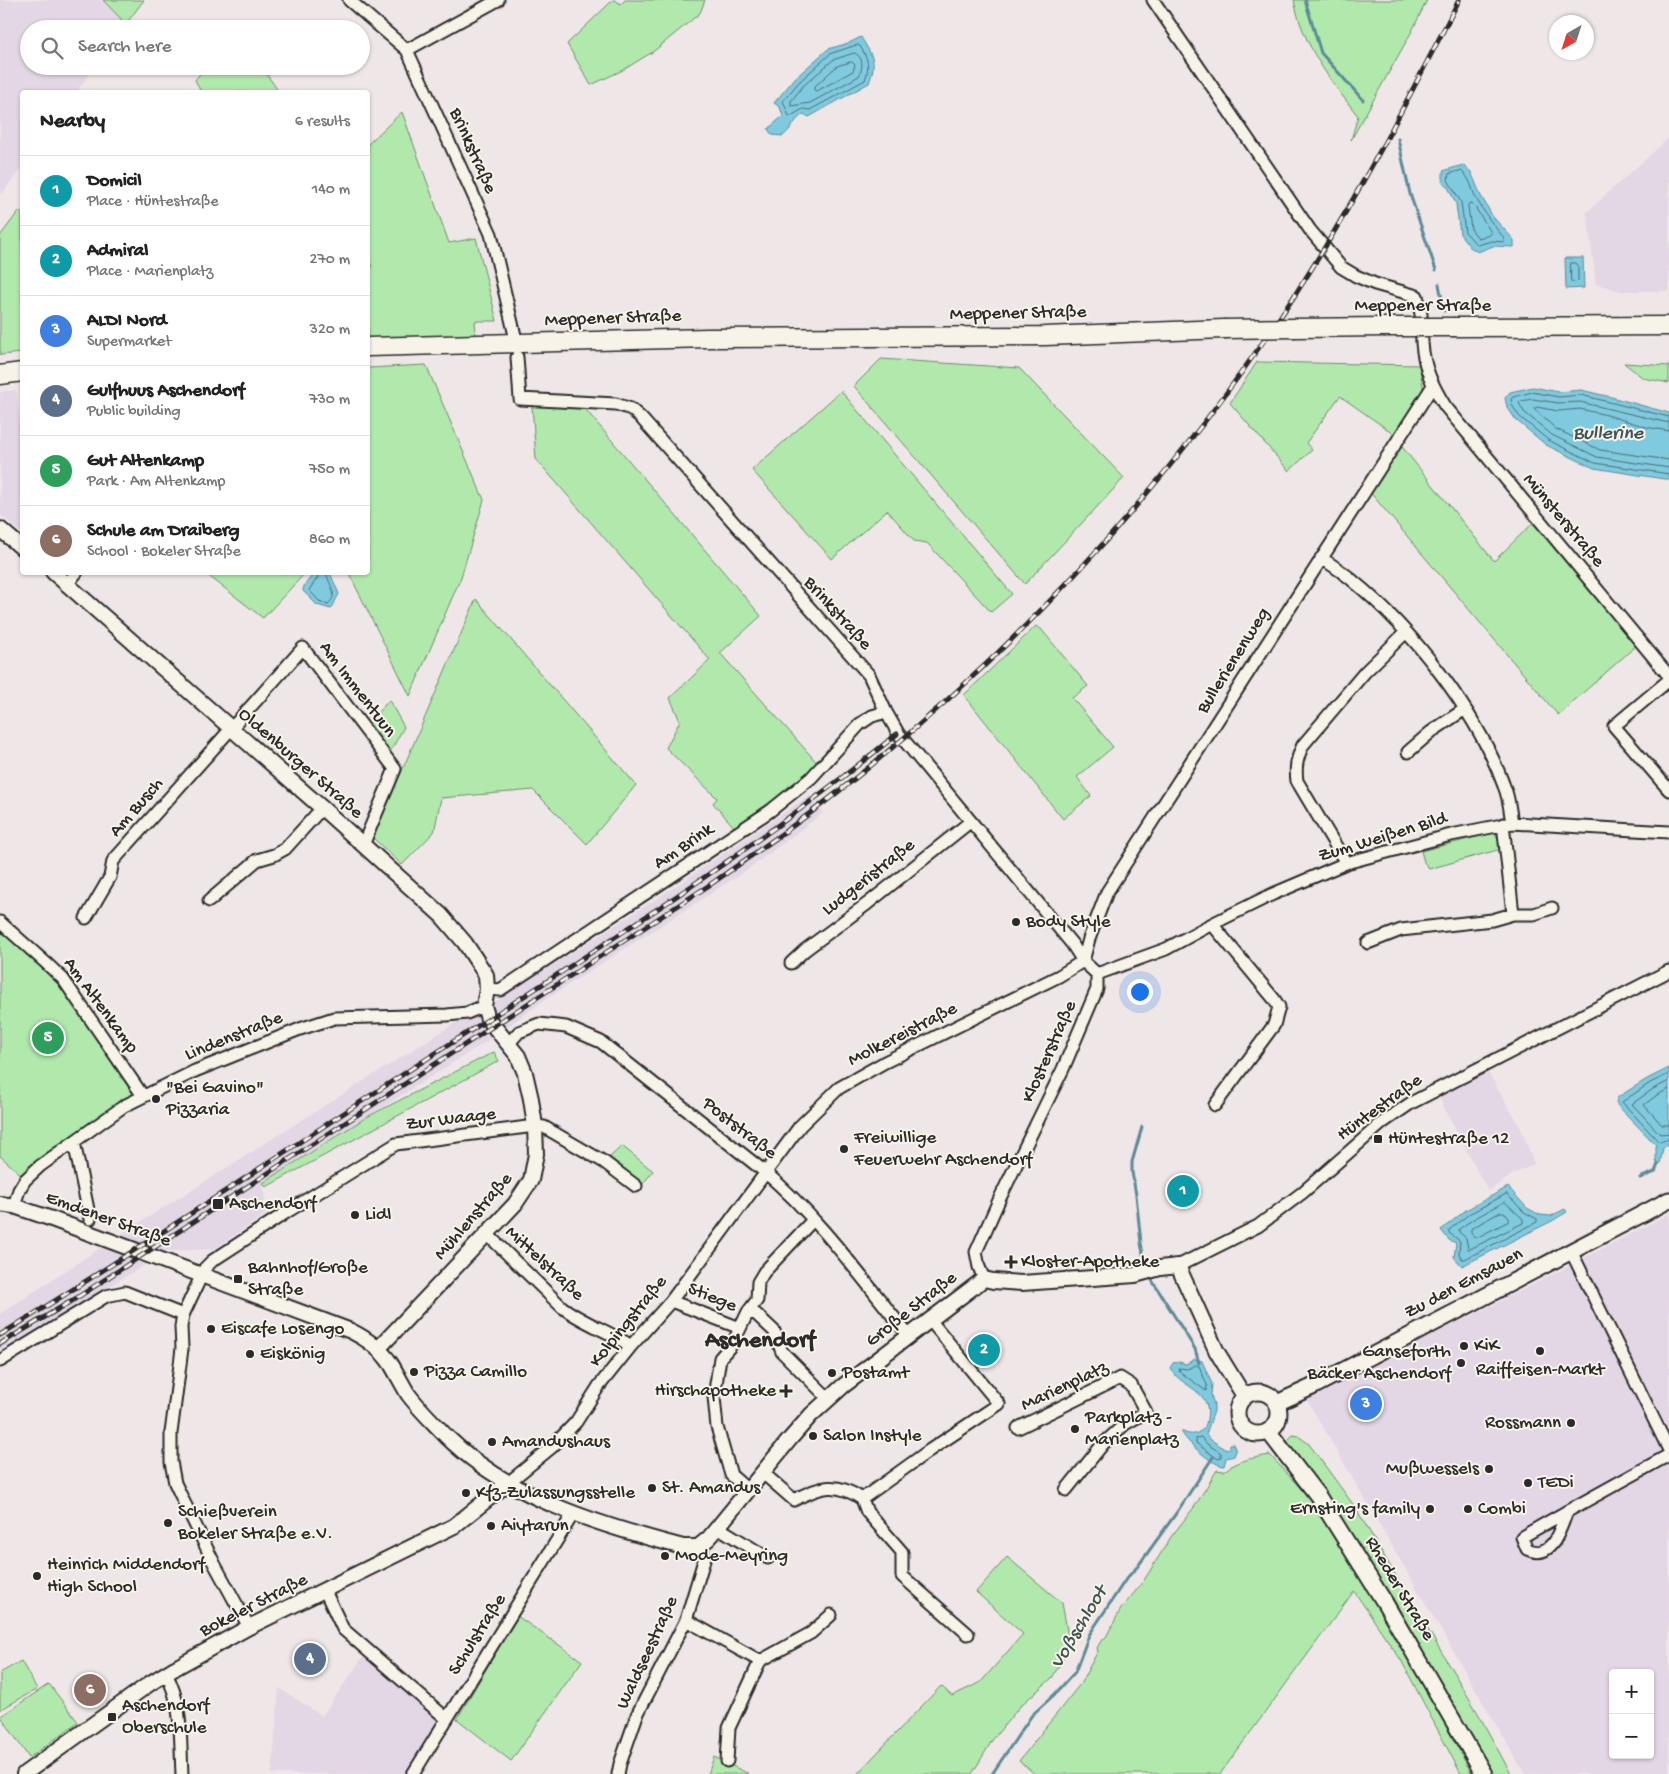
<!DOCTYPE html>
<html lang="en">
<head>
<meta charset="utf-8">
<style>
	:root { --surface:#fff; --page:#f2f2f2; --text:#222; --muted:#767676; --line:#e0e0e0; --accent:#b45309 }
	body { margin:0; font-family:"Gochi Hand",sans-serif; background:var(--page); color:var(--text) }
	.controls { position:absolute; right:15px; bottom:15px; display:grid; overflow:hidden; border-radius:5px; box-shadow:0 1px 4px #0004 }
	.controls button { width:45px; height:45px; display:grid; place-items:center; padding:0; border:0; border-bottom:1px solid var(--line); background:var(--surface); color:var(--text); font:25px sans-serif }
	.compass { position:absolute; left:1549px; top:15px; width:45px; height:45px; border-radius:50%; background:var(--surface); box-shadow:0 1px 4px #0004; rotate:219deg }
	.you { position:absolute; left:1139px; top:991px; width:18px; height:18px; margin:-12px; border:4px solid #fff; border-radius:50%; background:#1a73e8; box-shadow:0 0 0 8px #1a73e833 }
	.badge { display:grid; place-items:center; width:32px; height:32px; border-radius:50%; background:var(--accent); color:#fff; font-size:16px; font-weight:700 }
	.pin { position:absolute; translate:-50% -50%; border:2px solid #fff; box-shadow:0 1px 5px #0006 }
	.list { margin:0; padding:0; list-style:none }
	h2 { display:flex; justify-content:space-between; align-items:center; height:65px; margin:0; padding:0 20px; font-size:21px }
	h2 small { font-size:16px; font-weight:400; color:var(--muted) }
	.list li { display:grid; grid-template-columns:32px 1fr auto; gap:15px; align-items:center; box-sizing:border-box; height:70px; padding:0 20px; border-top:1px solid var(--line) }
	.list b { display:block; font-size:19px; white-space:nowrap }
	.list p { margin:0; font-size:16px; white-space:nowrap; color:var(--muted) }
	.list em { font-size:16px; font-style:normal; color:var(--muted) }
	.icon { flex:none; width:28px; height:28px; fill:none; stroke:currentColor; stroke-width:2; stroke-linecap:round; stroke-linejoin:round }
	.map { position:relative; flex:none; width:1669px; height:1774px; overflow:hidden }
	.search { position:absolute; background:var(--surface); box-shadow:0 1px 4px #0004; left:20px; top:20px; width:350px; height:55px; display:flex; align-items:center; gap:12px; box-sizing:border-box; padding:0 18px; border-radius:28px; color:var(--muted); font-size:19px }
	.panel { position:absolute; background:var(--surface); box-shadow:0 1px 4px #0004; left:20px; top:90px; width:350px; height:485px; border-radius:5px }
	.map>svg:first-child { display:block }
	.built { fill:#e3d6e5; fill-rule:evenodd }
	.green { fill:#b1e9ad; stroke:#6e8a6c }
	.water { fill:#7fcadf; stroke:#5d8a97 }
	.lines { fill:none; stroke-linecap:round; stroke-linejoin:round }
	.shore { stroke:#4d6b73; stroke-width:1 }
	.stream { stroke:#5d8a97; stroke-width:3 }
	.minor-casing { stroke:#2b2b2b; stroke-width:15 }
	.tertiary-casing { stroke:#2b2b2b; stroke-width:18 }
	.secondary-casing { stroke:#2b2b2b; stroke-width:19 }
	.primary-casing { stroke:#2b2b2b; stroke-width:21 }
	.minor { stroke:#f7f3e8; stroke-width:11 }
	.tertiary { stroke:#f7f3e8; stroke-width:14 }
	.secondary { stroke:#f7f3e8; stroke-width:15 }
	.primary { stroke:#f7f3e8; stroke-width:18 }
	.rail-casing { stroke:#2b2b2b; stroke-width:5 }
	.rail { stroke:#f7f3e8; stroke-width:3; stroke-dasharray:9; stroke-linecap:butt }
	.primary-bridge-casing { stroke:#2b2b2b; stroke-width:21; stroke-linecap:butt }
	.primary-bridge { stroke:#f7f3e8; stroke-width:18 }
	.poi-dot { fill:#2b2b2b; stroke:#f7f3e8; stroke-width:2 }
	.labels { text-anchor:middle; dominant-baseline:central; stroke-width:4; stroke-linejoin:round; paint-order:stroke }
	.street-label { font-size:19px; fill:#2b2b2b; stroke:#f7f3e8 }
	.poi-label { font-size:19px; fill:#2b2b2b; stroke:#f7f3e8; text-anchor:start }
	.water-label { font-size:20px; font-style:italic; fill:#405358; stroke:#f7f3e8 }
	.district-label { font-size:24px; font-weight:bold; fill:#2b2b2b; stroke:#f7f3e8 }
</style>
</head>
<body>
<div class="map">
<svg width="1669" height="1774" viewBox="0 0 1669 1774">
	<rect width="100%" height="100%" fill="#eee6e7"/>
	<filter id="ink" filterUnits="userSpaceOnUse"><feTurbulence type="fractalNoise" baseFrequency=".02" numOctaves="2"/><feDisplacementMap in="SourceGraphic" scale="10" xChannelSelector="R" yChannelSelector="G"/><feConvolveMatrix kernelMatrix="1 2 1 2 8 2 1 2 1" color-interpolation-filters="sRGB"/></filter>
	<g filter="url(#ink)">
		<path class="built" d="M0,0H103L122,21L115,29H29V66H95L76,92H22V166L2,194L0,191Z
			M1669,138V291H1621L1596,284L1587,212Z
			M16,390L20,422L22,424V533L0,514V392Z
			M810,795L823,813L747,870L540,1003L487,1041L263,1183L266,1214L214,1249L167,1251L0,1353V1314L122,1234L457,1022L498,1000L661,896Z
			M1482,1062L1522,1131L1534,1164L1512,1175L1488,1191L1433,1086Z
			M1669,1214V1774H1525L1306,1398L1519,1292ZM1613,1673H1650V1755H1613Z
			M363,1657L441,1721L408,1774H272L279,1688L322,1716Z"/>
		<path class="green" d="M103,0H144L122,29H115L122,20Z
			M613,0H615L621,4L625,0H705L700,13L654,51L623,70L591,85L567,44Z
			M1294,0H1427L1412,31L1351,140L1358,116C1330,80 1303,46 1294,0Z
			M206,66H261L279,92H203L200,90L195,80Z
			M402,112L449,243L476,238L497,321H475L476,336L368,340V270L372,267L368,258V144Z
			M19,211L22,214V353L0,355V236Z
			M881,359L1019,368L1124,478L1025,584L854,386Z
			M1257,362L1419,365L1423,386L1422,396L1394,434L1340,396L1306,443L1312,450L1289,471L1230,403Z
			M1624,363L1669,366V383L1643,378Z
			M426,365L484,500L461,577L410,696L349,573L368,572V368Z
			M841,391L1012,594L991,612L927,543L914,541L887,510L832,559L752,470Z
			M532,405L585,409L761,616L720,653L819,765L791,788L734,827L713,803L717,798L666,748L680,721L670,698L710,660L536,459Z
			M1399,443L1494,561L1537,519L1638,644L1558,715L1369,491Z
			M205,573H305L263,618Z
			M476,599L636,785L587,844L533,790L441,798L434,832L402,865L373,838Z
			M1036,626L1041,629L1088,686L1072,698L1113,747L1077,777L1091,796L1063,819L964,695Z
			M389,700L404,727L389,754L367,726Z
			M1493,833L1497,836L1501,849L1429,869L1424,862L1421,851Z
			M0,930L58,983L136,1093L84,1127L43,1157L25,1178L0,1156Z
			M494,1052L499,1061L266,1187L263,1183L365,1118Z
			M622,1146L653,1171L642,1185L610,1157Z
			M1293,1435L1298,1436L1309,1444L1355,1507L1479,1715L1511,1774H1492L1393,1598L1287,1441Z
			M1270,1455L1312,1501L1413,1665L1472,1774H1461L1401,1660L1354,1591L1220,1774H1035L1019,1761L1081,1683L1098,1651L1097,1648L1101,1641L1106,1637L1121,1609L1143,1582L1171,1537L1195,1506L1217,1470L1224,1471C1239,1460 1252,1458 1270,1455Z
			M1007,1557L1062,1603L1070,1646L1052,1678L1021,1705L993,1739L972,1774H857L941,1686L952,1696L981,1682L1023,1634L976,1592Z
			M517,1616L582,1661L511,1761L457,1719Z
			M21,1661L37,1689L0,1710V1673Z
			M49,1684L78,1722L29,1758L1,1716Z
			M714,1757L749,1774H708Z"/>
		<path class="water" d="M861,37C873,58 877,60 869,83L809,117L804,114C794,119 793,128 783,136L772,135L768,129L783,116L780,107L774,103L795,78L828,49L849,43Z
			M1463,165L1471,172L1481,196L1493,217L1514,240V247L1493,246L1478,252L1470,247L1460,234L1456,204L1449,189L1443,182V171Z
			M1565,258H1583L1584,288L1566,289Z
			M1533,387L1559,392L1581,390L1611,397L1669,413V479H1664L1594,468L1546,445L1516,420L1507,407L1505,398L1510,392Z
			M314,573H330L339,594L331,609L317,605L303,591L304,586Z
			M1669,1068V1143L1663,1148L1660,1164L1656,1162V1145L1618,1106L1616,1102L1618,1097L1647,1079Z
			M1508,1187L1527,1208L1540,1215L1551,1216L1565,1209L1567,1212L1552,1221L1462,1266L1454,1257L1456,1243L1449,1240L1441,1230L1466,1210Z
			M1195,1359L1202,1361L1212,1384L1211,1395L1214,1405V1411L1206,1434L1211,1440L1227,1450L1230,1448V1444H1233L1236,1451L1234,1456L1226,1458L1224,1466C1212,1465 1186,1442 1181,1431C1187,1434 1193,1436 1199,1432C1205,1429 1206,1425 1207,1419C1213,1390 1181,1388 1170,1368L1173,1363L1179,1362L1186,1364Z"/>
		<g class="lines">
			<path class="shore" d="M857,45L860,46C868,59 870,65 865,80L810,110L803,109L791,116H789L783,101L799,82L830,54Z
				M855,53C864,58 863,67 859,76L810,103L791,106V101L803,86L833,60Z
				M852,62L855,65L853,71L817,91L814,90V87L837,66Z
				M1461,171C1471,178 1471,188 1476,198C1484,213 1494,226 1504,238V242L1492,241L1477,245L1465,232L1461,202L1448,180L1449,174Z
				M1470,203L1473,204L1491,232L1490,235L1478,238L1471,229L1468,206Z
				M1571,263H1576L1578,265V281L1576,283L1571,281Z
				M1669,417L1581,395L1559,397L1532,392L1513,397L1511,399L1512,405L1519,416L1548,440L1595,463L1669,474
				M1669,423L1580,402L1558,403L1533,399L1521,401L1519,403L1524,412L1552,435L1597,457L1669,468
				M1669,431L1646,427L1607,415L1580,409L1558,411L1537,407L1534,409L1556,429L1600,450L1669,460
				M318,572V577L309,590L319,601L328,604C340,594 328,584 326,572
				M1669,1074L1650,1083L1622,1102L1659,1142L1669,1139
				M1669,1081L1653,1089L1632,1104L1660,1134L1669,1133
				M1669,1089L1657,1095L1644,1105L1662,1125H1669
				M1507,1194L1524,1212L1537,1219V1222L1465,1259H1462L1459,1254L1460,1241L1449,1233V1230L1469,1214Z
				M1505,1202L1523,1219V1223L1470,1249H1468L1466,1238L1459,1232V1229L1472,1220Z
				M1501,1212H1504L1509,1218V1221L1476,1238L1474,1237L1471,1232V1229Z
				M1196,1365L1199,1366L1207,1385L1206,1391L1179,1371L1180,1368L1187,1369Z
				M1201,1437L1207,1444L1221,1453V1458L1218,1459L1196,1443V1439Z"/>
			<path class="stream" d="M1305,0L1321,53L1363,100
				M1398,139L1410,194L1436,270
				M1439,284L1444,311
				M1142,1127L1132,1162V1172L1136,1195L1141,1243L1145,1264
				M1640,1178L1655,1172L1658,1164
				M1150,1277L1195,1349L1199,1363
				M992,1774L1032,1715L1055,1694L1075,1672L1089,1635L1126,1579L1138,1566L1177,1512L1213,1457"/>
			<g class="minor-casing">
				<path id="minor" d="M349,0L407,50L491,234L517,344
					M1153,0L1310,230L1341,267L1356,276L1375,284L1417,296C1423,315 1421,324 1422,343C1424,368 1432,385 1445,406L1669,676
					M407,50L498,0
					M517,357L520,399L616,404L631,409L641,418L869,675L886,712L898,733L1072,944L1083,961L1097,974
					M1321,558C1332,565 1343,572 1352,580C1412,629 1478,713 1504,786C1509,797 1510,811 1512,823
					M67,584L77,572
					M1669,680L1614,726L1669,790
					M1408,752L1431,732L1465,709
					M1346,863L1297,781C1295,767 1297,758 1303,745L1365,672L1405,633
					M209,901L257,860L274,855L285,849L322,808
					M1513,914H1534L1552,908
					M86,918L110,877L113,861L303,648L395,769L363,845
					M0,922L46,963L63,979L143,1096
					M1212,924L1274,999L1279,1007L1274,1025L1215,1105
					M1368,943L1401,930L1492,920L1513,914L1503,824
					M1083,961L1089,939L1107,892L1432,387
					M791,963L805,950L867,904L970,822
					M1097,974L1166,949L1212,924L1273,894L1346,863L1451,835L1512,823L1669,832
					M487,989L500,990L770,811L811,778L860,724L872,716L886,712
					M508,1044L519,1032L539,1024L566,1027L601,1042L765,1172C820,1219 863,1280 909,1336
					M74,1142L90,1219
					M14,1206L19,1190L25,1180L40,1166L124,1106L195,1071L300,1029L334,1018L447,1015L467,1013L484,1006
					M487,1234L562,1307C583,1323 609,1331 631,1346
					M1571,1251L1669,1450
					M1178,1266L1258,1226L1302,1193L1382,1123L1411,1103L1669,971
					M984,1279L979,1267L976,1252L1000,1198L1063,1069L1097,989V974
					M671,1301L740,1328
					M748,1312L756,1314L774,1331L782,1352L829,1399
					M0,1361L106,1296L125,1292L183,1315
					M1018,1428L1120,1378L1131,1385L1146,1412L1125,1424L1103,1444L1066,1490
					M763,1473L794,1500C820,1486 837,1481 862,1499L930,1450L999,1404L930,1320
					M508,1483L552,1447L576,1422L599,1386L631,1346L671,1301L800,1126L839,1088L885,1062L1059,976L1083,961
					M748,1490L731,1475L717,1427L714,1397L720,1358L733,1343L748,1312L757,1300L758,1282L764,1272L813,1220
					M862,1499L867,1512L902,1552V1576L968,1634
					M1567,1511C1560,1530 1552,1561 1527,1549L1522,1537C1570,1509 1620,1482 1669,1455
					M719,1528L768,1558
					M325,1591L343,1629L447,1719
					M686,1620L760,1661L811,1633L831,1615
					M249,1627L215,1565L184,1502L175,1483L171,1462V1433L180,1365L182,1348L181,1327L183,1315L205,1268L212,1261L290,1210L396,1144L535,1126L544,1127L604,1162L636,1186
					M166,1674C183,1703 180,1741 182,1774
					M727,1761L729,1728L760,1661
					M413,1774L573,1514
					M618,1774L620,1764L637,1715L686,1620L705,1557L698,1547"/>
			</g>
			<g class="tertiary-casing">
				<path id="tertiary" d="M0,529L22,548
					M53,572L322,808L441,915L465,943L486,975L487,989L484,1006L488,1019L518,1056L525,1073L531,1099L535,1126L536,1154L531,1180L515,1204L378,1349
					M0,1204L14,1206L49,1218L351,1331C367,1339 381,1349 391,1364C397,1374 402,1384 408,1394C419,1409 433,1422 446,1436C509,1498 599,1525 683,1547H698L709,1538L790,1439L811,1415L843,1386L984,1279L993,1281L1022,1283L1135,1275L1160,1268L1178,1266L1217,1352L1244,1396
					M24,1774L149,1684L175,1668L249,1627L454,1526L508,1483"/>
			</g>
			<g class="secondary-casing">
				<path id="secondary" d="M1237 1413a21 21 0 1 1 42 0a21 21 0 1 1-42 0Z
					M1277,1403L1312,1387L1669,1200
					M1268,1431L1318,1496L1385,1603L1484,1774"/>
			</g>
			<g class="primary-casing">
				<path id="primary" d="M1455,327L1669,326
					M1295,328L1384,327
					M368,347L707,338L1045,336L1224,329
					M0,375L22,372"/>
			</g>
			<use href="#minor" class="minor"/>
			<use href="#tertiary" class="tertiary"/>
			<use href="#secondary" class="secondary"/>
			<use href="#primary" class="primary"/>
			<g class="rail-casing">
				<path id="rail" d="M0,1335C150,1243 295,1144 442,1049C597,949 754,851 897,734
					M0,1344L75,1299L711,884C761,849 811,814 858,776C1027,640 1173,479 1293,298C1355,203 1407,101 1459,0"/>
			</g>
			<use href="#rail" class="rail"/>
			<g class="primary-bridge-casing">
				<path id="primary-bridge" d="M1384,327H1455
					M1224,329L1295,328"/>
			</g>
			<use href="#primary-bridge" class="primary-bridge"/>
		</g>
	</g>
	<g class="poi-dot">
		<circle cx="1016" cy="922" r="5"/>
		<circle cx="156" cy="1099" r="5"/>
		<rect x="1373" y="1134" width="10" height="10" rx="2.5"/>
		<circle cx="844" cy="1149" r="5"/>
		<rect x="212" y="1198" width="12" height="12" rx="2.5"/>
		<circle cx="355" cy="1215" r="5"/>
		<path d="M1008.5 1254.5h5v5h5v5h-5v5h-5v-5h-5v-5h5z"/>
		<rect x="233" y="1274" width="10" height="10" rx="2.5"/>
		<circle cx="211" cy="1329" r="5"/>
		<circle cx="1464" cy="1346" r="5"/>
		<circle cx="1540" cy="1351" r="5"/>
		<circle cx="250" cy="1354" r="5"/>
		<circle cx="1461" cy="1363" r="5"/>
		<circle cx="414" cy="1372" r="5"/>
		<circle cx="832" cy="1373" r="5"/>
		<path d="M783.5 1383.5h5v5h5v5h-5v5h-5v-5h-5v-5h5z"/>
		<circle cx="1571" cy="1423" r="5"/>
		<circle cx="1075" cy="1429" r="5"/>
		<circle cx="813" cy="1436" r="5"/>
		<circle cx="492" cy="1442" r="5"/>
		<circle cx="1489" cy="1469" r="5"/>
		<circle cx="1528" cy="1483" r="5"/>
		<circle cx="652" cy="1488" r="5"/>
		<circle cx="466" cy="1493" r="5"/>
		<circle cx="1430" cy="1509" r="5"/>
		<circle cx="1468" cy="1509" r="5"/>
		<circle cx="168" cy="1523" r="5"/>
		<circle cx="491" cy="1526" r="5"/>
		<circle cx="665" cy="1556" r="5"/>
		<circle cx="37" cy="1576" r="5"/>
		<rect x="107" y="1712" width="10" height="10" rx="2.5"/>
	</g>
	<g class="labels">
		<g class="street-label">
			<text transform="translate(472 151) rotate(66)">Brinkstraße</text>
			<text x="1423" y="306">Meppener Straße</text>
			<text transform="translate(1018 314) rotate(-1)">Meppener Straße</text>
			<text transform="translate(613 319) rotate(-2)">Meppener Straße</text>
			<text transform="translate(1563 521) rotate(50)">Münsterstraße</text>
			<text transform="translate(837 614) rotate(48)">Brinkstraße</text>
			<text transform="translate(1234 661) rotate(-58)">Bullerienenweg</text>
			<text transform="translate(357 690) rotate(53)">Am Immentuun</text>
			<text transform="translate(300 764) rotate(41)">Oldenburger Straße</text>
			<text transform="translate(137 808) rotate(-49)">Am Busch</text>
			<text transform="translate(1383 838) rotate(-17)">Zum Weißen Bild</text>
			<text transform="translate(684 847) rotate(-34)">Am Brink</text>
			<text transform="translate(869 878) rotate(-38)">Ludgeristraße</text>
			<text transform="translate(100 1006) rotate(54)">Am Altenkamp</text>
			<text transform="translate(903 1035) rotate(-27)">Molkereistraße</text>
			<text transform="translate(234 1037) rotate(-22)">Lindenstraße</text>
			<text transform="translate(1050 1052) rotate(-66)">Klosterstraße</text>
			<text transform="translate(1380 1108) rotate(-36)">Hüntestraße</text>
			<text transform="translate(451 1120) rotate(-7)">Zur Waage</text>
			<text transform="translate(739 1129) rotate(38)">Poststraße</text>
			<text transform="translate(474 1217) rotate(-49)">Mühlenstraße</text>
			<text transform="translate(108 1220) rotate(20)">Emdener Straße</text>
			<text transform="translate(544 1264) rotate(43)">Mittelstraße</text>
			<text transform="translate(1464 1284) rotate(-28)">Zu den Emsauen</text>
			<text transform="translate(712 1298) rotate(22)">Stiege</text>
			<text transform="translate(912 1310) rotate(-38)">Große Straße</text>
			<text transform="translate(629 1322) rotate(-51)">Kolpingstraße</text>
			<text transform="translate(1065 1387) rotate(-25)">Marienplatz</text>
			<text transform="translate(1399 1589) rotate(59)">Rheder Straße</text>
			<text transform="translate(254 1606) rotate(-27)">Bokeler Straße</text>
			<text transform="translate(478 1635) rotate(-58)">Schulstraße</text>
			<text transform="translate(648 1653) rotate(-65)">Waldseestraße</text>
		</g>
		<g class="poi-label">
			<text x="1026" y="922">Body Style</text>
			<text x="166" y="1088">"Bei Gavino"<tspan x="166" dy="22">Pizzaria</tspan></text>
			<text x="854" y="1138">Freiwillige<tspan x="854" dy="22">Feuerwehr Aschendorf</tspan></text>
			<text x="1388" y="1139">Hüntestraße 12</text>
			<text x="229" y="1204">Aschendorf</text>
			<text x="365" y="1215">Lidl</text>
			<text x="1021" y="1262">Kloster-Apotheke</text>
			<text x="248" y="1268">Bahnhof/Große<tspan x="248" dy="22">Straße</tspan></text>
			<text x="221" y="1329">Eiscafe Losengo</text>
			<text x="1474" y="1346">KiK</text>
			<text x="1451" y="1352" text-anchor="end">Ganseforth<tspan x="1451" dy="22">Bäcker Aschendorf</tspan></text>
			<text x="260" y="1354">Eiskönig</text>
			<text x="1540" y="1370" text-anchor="middle">Raiffeisen-Markt</text>
			<text x="424" y="1372">Pizza Camillo</text>
			<text x="842" y="1373">Postamt</text>
			<text x="776" y="1391" text-anchor="end">Hirschapotheke</text>
			<text x="1085" y="1418">Parkplatz -<tspan x="1085" dy="22">Marienplatz</tspan></text>
			<text x="1561" y="1423" text-anchor="end">Rossmann</text>
			<text x="823" y="1436">Salon Instyle</text>
			<text x="502" y="1442">Amandushaus</text>
			<text x="1479" y="1469" text-anchor="end">Mußwessels</text>
			<text x="1538" y="1483">TEDi</text>
			<text x="662" y="1488">St. Amandus</text>
			<text x="476" y="1493">Kfz-Zulassungsstelle</text>
			<text x="1420" y="1509" text-anchor="end">Ernsting's family</text>
			<text x="1478" y="1509">Combi</text>
			<text x="178" y="1512">Schießverein<tspan x="178" dy="22">Bokeler Straße e.V.</tspan></text>
			<text x="501" y="1526">Aiytarun</text>
			<text x="675" y="1556">Mode-Meyring</text>
			<text x="47" y="1565">Heinrich Middendorf<tspan x="47" dy="22">High School</tspan></text>
			<text x="122" y="1706">Aschendorf<tspan x="122" dy="22">Oberschule</tspan></text>
		</g>
		<g class="water-label">
			<text x="1608" y="434">Bullerine</text>
			<text transform="translate(1080 1628) rotate(-59)">Voßschloot</text>
		</g>
		<g class="district-label">
			<text x="760" y="1341">Aschendorf</text>
		</g>
	</g>
</svg>
<div class="controls">
<button>+</button>
<button>−</button>
</div>
<svg class="compass" viewBox="-18 -18 36 36"><path d="M0-13l5 13h-10z" fill="#e53935"/><path d="M0 13l5-13h-10z" fill="#767676"/></svg>
<div class="you"></div>
<div class="pin badge" style="left:1183px;top:1191px;background:#0f9aa8">1</div>
<div class="pin badge" style="left:984px;top:1350px;background:#0f9aa8">2</div>
<div class="pin badge" style="left:1366px;top:1404px;background:#3f7fe0">3</div>
<div class="pin badge" style="left:310px;top:1659px;background:#5c6f8a">4</div>
<div class="pin badge" style="left:48px;top:1038px;background:#2e9e5b">5</div>
<div class="pin badge" style="left:90px;top:1690px;background:#8d6e63">6</div>
<div class="search"><svg class="icon" aria-label="search" viewBox="0 0 24 24"><circle cx="10" cy="10" r="6"/><path d="M15 15l6 6"/></svg>Search here</div>
<section class="panel">
<h2>Nearby<small>6 results</small></h2>
<ul class="list">
<li><span class="badge" style="background:#0f9aa8">1</span><div><b>Domicil</b><p>Place · Hüntestraße</p></div><em>140 m</em></li>
<li><span class="badge" style="background:#0f9aa8">2</span><div><b>Admiral</b><p>Place · Marienplatz</p></div><em>270 m</em></li>
<li><span class="badge" style="background:#3f7fe0">3</span><div><b>ALDI Nord</b><p>Supermarket</p></div><em>320 m</em></li>
<li><span class="badge" style="background:#5c6f8a">4</span><div><b>Gulfhuus Aschendorf</b><p>Public building</p></div><em>730 m</em></li>
<li><span class="badge" style="background:#2e9e5b">5</span><div><b>Gut Altenkamp</b><p>Park · Am Altenkamp</p></div><em>750 m</em></li>
<li><span class="badge" style="background:#8d6e63">6</span><div><b>Schule am Draiberg</b><p>School · Bokeler Straße</p></div><em>860 m</em></li>
</ul>
</section>
</div>
</body>
</html>
